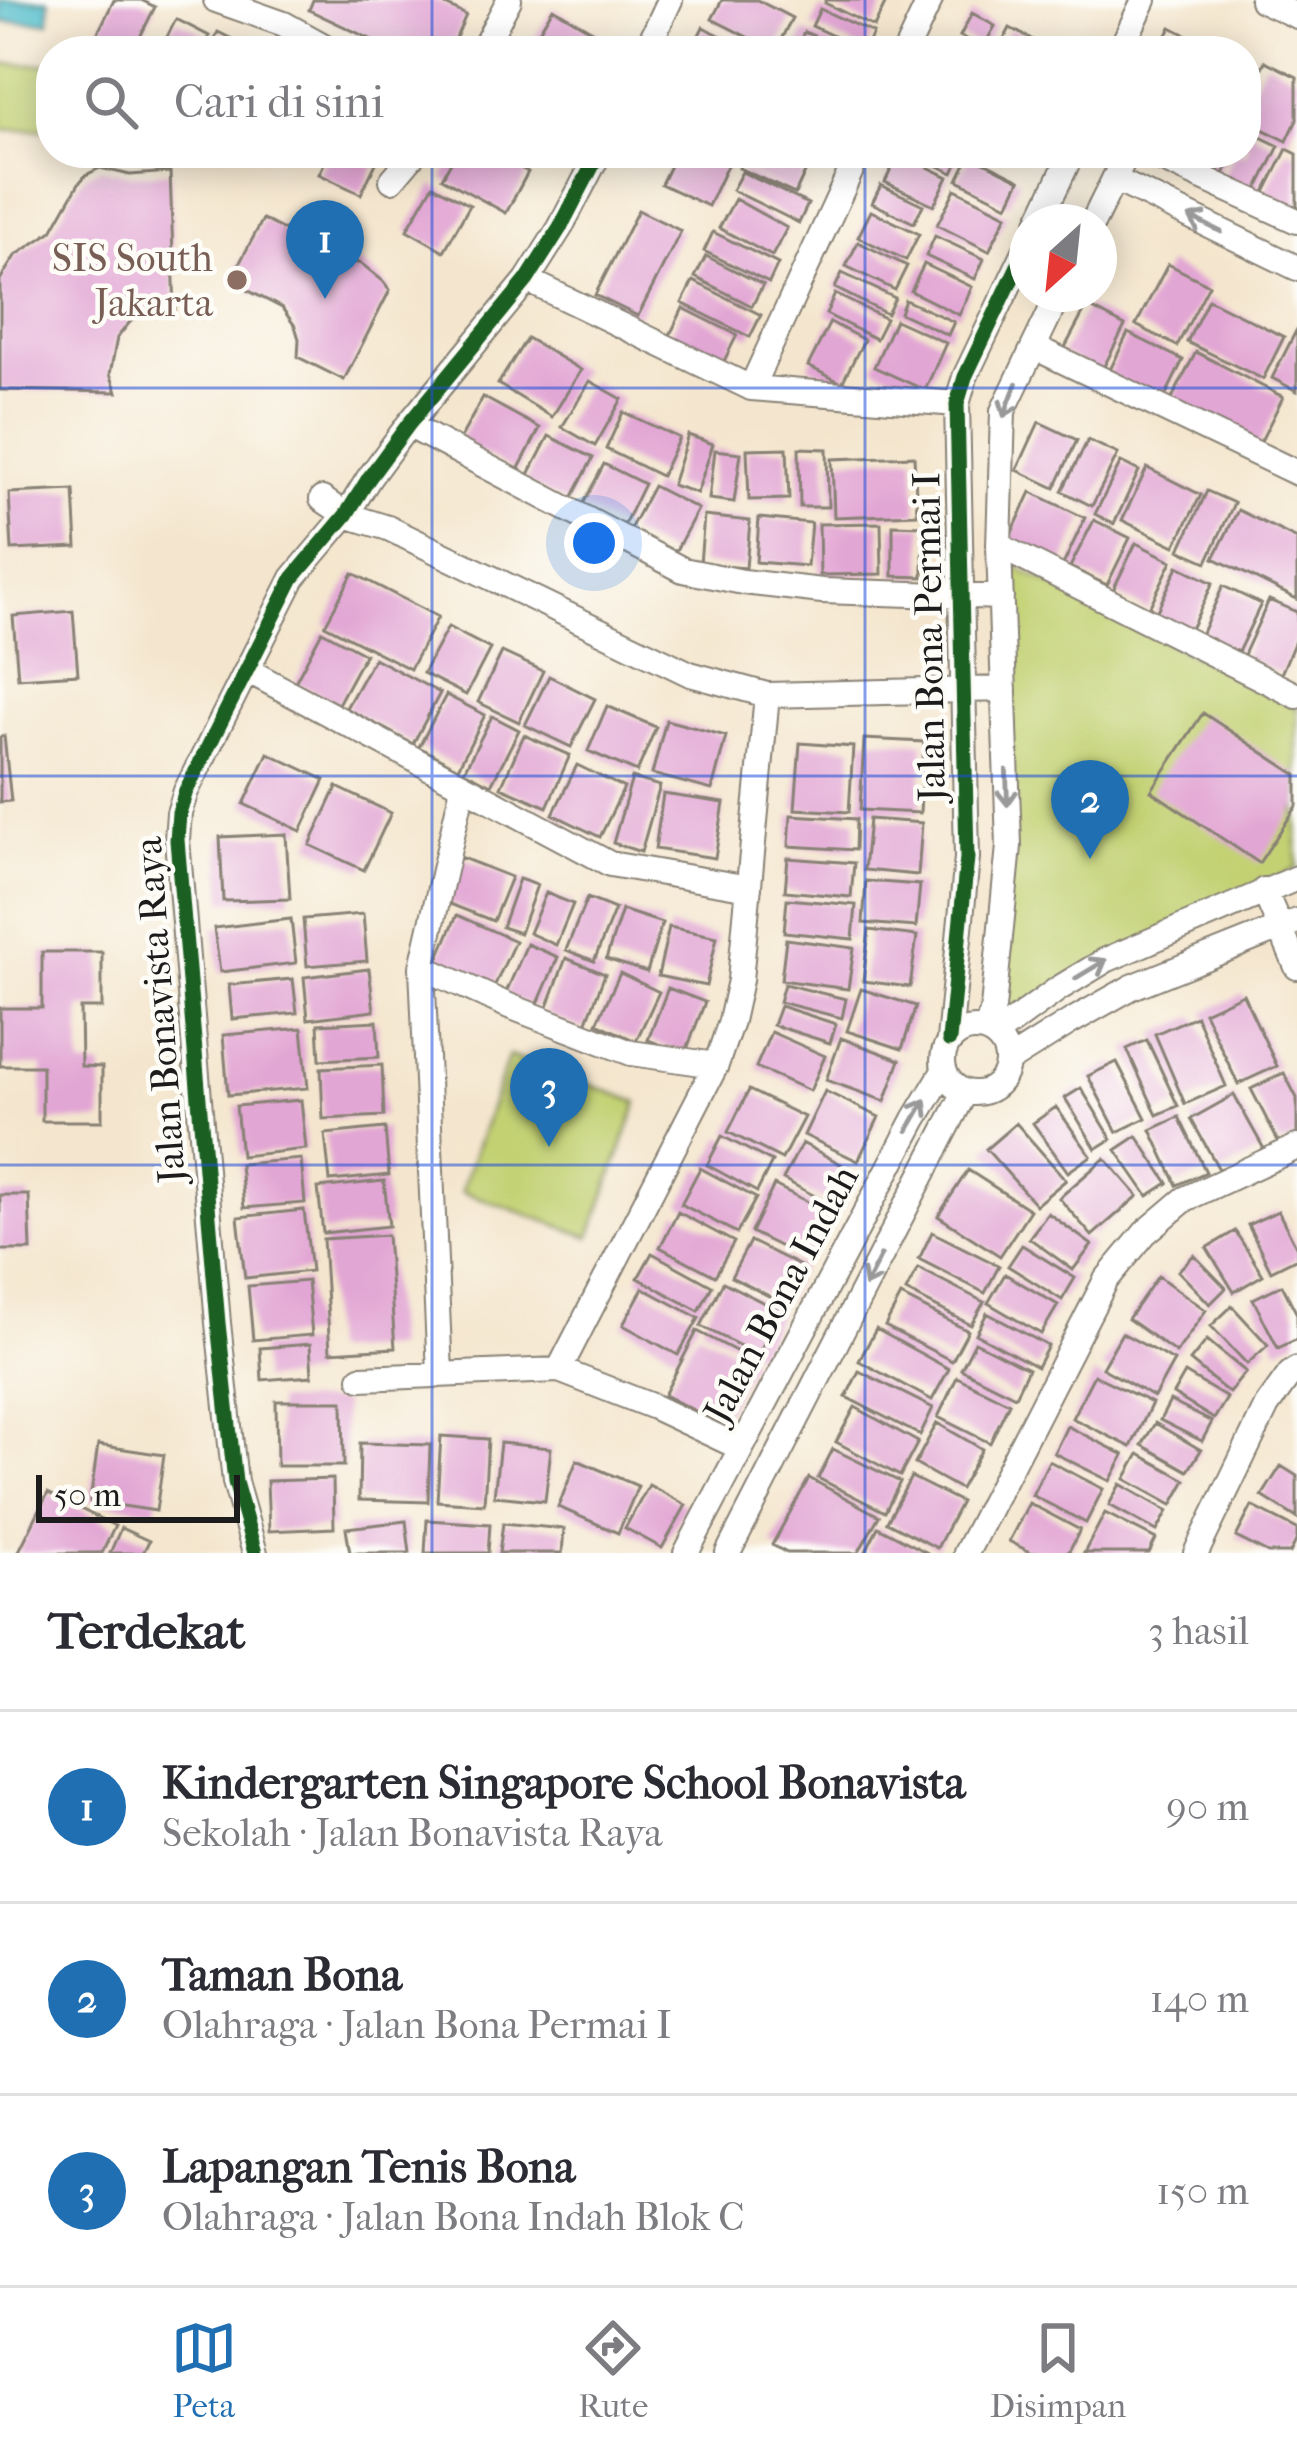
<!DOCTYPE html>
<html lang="id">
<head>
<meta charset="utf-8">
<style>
	:root { --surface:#fff; --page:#f2f2f3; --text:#2b2b33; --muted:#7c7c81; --line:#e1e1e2; --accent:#1f6fb2 }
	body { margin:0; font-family:"IM FELL French Canon",serif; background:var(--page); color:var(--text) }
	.compass { position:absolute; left:1009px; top:204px; width:108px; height:108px; border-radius:50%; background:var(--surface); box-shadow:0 6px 30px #0003; rotate:207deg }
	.scale { position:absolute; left:36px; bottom:30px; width:204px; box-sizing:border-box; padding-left:12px; border:6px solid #1c1c1c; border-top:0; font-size:33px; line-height:42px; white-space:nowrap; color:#1c1c1c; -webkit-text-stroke:9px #fdfcf7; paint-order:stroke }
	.you { position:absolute; left:594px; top:543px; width:42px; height:42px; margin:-30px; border:9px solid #fff; border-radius:50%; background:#1a73e8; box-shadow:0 0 0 18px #1a73e833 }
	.badge { display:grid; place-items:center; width:78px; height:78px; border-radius:50%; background:var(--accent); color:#fff; font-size:39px; font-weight:700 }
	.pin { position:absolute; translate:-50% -99px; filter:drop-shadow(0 3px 6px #0008) }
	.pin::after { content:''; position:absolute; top:63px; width:42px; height:36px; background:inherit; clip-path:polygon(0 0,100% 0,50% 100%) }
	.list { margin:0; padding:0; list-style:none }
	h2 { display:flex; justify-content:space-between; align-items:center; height:156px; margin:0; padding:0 48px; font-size:51px }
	h2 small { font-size:39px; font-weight:400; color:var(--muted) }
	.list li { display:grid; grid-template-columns:78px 1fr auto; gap:36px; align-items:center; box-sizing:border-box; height:192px; padding:0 48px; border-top:3px solid var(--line) }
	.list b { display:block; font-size:45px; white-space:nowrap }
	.list p { margin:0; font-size:39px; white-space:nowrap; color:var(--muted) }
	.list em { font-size:39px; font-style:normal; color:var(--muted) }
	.icon { flex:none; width:66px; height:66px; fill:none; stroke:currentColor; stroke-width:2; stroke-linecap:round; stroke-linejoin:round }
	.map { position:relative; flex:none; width:1297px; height:1553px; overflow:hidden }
	.search { position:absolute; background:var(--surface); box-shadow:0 6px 30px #0003; left:36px; right:36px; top:36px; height:132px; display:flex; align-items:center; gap:30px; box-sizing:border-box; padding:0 42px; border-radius:48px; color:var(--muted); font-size:45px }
	.sheet { height:732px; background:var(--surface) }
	nav { display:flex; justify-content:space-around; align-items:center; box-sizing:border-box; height:168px; border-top:3px solid var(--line); background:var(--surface); font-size:33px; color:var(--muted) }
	nav a { display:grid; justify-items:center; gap:6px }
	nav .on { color:var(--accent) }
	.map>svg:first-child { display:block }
	.green { fill:#c3d173; stroke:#707648; stroke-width:3 }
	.water { fill:#4ebbc9; stroke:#356c72; stroke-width:3 }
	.building { fill:#e2a6d4 }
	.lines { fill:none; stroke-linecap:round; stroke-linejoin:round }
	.street-casing { stroke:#888175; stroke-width:28 }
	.street { stroke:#fff; stroke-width:24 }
	.cycleway-casing { stroke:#fdfcf7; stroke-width:22 }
	.cycleway { stroke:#1b5e20; stroke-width:15 }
	.oneway { stroke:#999 }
	.grid { fill:none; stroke:#1d4ed8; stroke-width:3; stroke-opacity:0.55 }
	.education-dot { fill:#8d6e63; stroke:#fdfcf7; stroke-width:4.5 }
	.labels { text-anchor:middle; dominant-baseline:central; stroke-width:9; stroke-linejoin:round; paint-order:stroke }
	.education-label { font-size:39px; fill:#785e54; stroke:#fdfcf7; text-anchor:end }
	.street-label { font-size:39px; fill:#1c1c1c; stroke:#fdfcf7 }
</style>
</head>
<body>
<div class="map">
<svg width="1297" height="1553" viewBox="0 0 1297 1553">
	<rect width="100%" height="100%" fill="#fdfcf7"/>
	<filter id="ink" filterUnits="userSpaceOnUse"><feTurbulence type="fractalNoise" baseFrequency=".00833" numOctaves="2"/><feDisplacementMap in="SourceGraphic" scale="24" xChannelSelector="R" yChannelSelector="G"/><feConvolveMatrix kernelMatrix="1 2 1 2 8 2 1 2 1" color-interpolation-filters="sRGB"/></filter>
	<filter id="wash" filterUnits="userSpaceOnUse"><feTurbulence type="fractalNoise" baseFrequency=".004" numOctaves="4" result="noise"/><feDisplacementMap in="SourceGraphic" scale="48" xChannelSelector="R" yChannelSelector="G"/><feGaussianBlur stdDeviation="2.7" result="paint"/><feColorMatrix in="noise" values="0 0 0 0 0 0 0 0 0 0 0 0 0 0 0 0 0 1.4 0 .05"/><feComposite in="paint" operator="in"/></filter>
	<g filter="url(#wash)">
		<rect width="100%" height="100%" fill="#f4e6ce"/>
		<path class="green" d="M0,64H51V129L0,130Z
			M1010,564L1297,707V868L1000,1021Z
			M509,1056L638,1102L590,1237L461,1191Z"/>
		<path class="water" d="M0,0H49V22H0Z"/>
		<g id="blocks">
			<path class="building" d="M114,0H141L155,7L133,51H93L90,49Z
				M313,0H435L466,15L450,51H396L309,10Z
				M722,0H757L792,18L775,51L712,19Z
				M826,0H887L874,27L825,3Z
				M553,8L618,46L615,51H527Z
				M820,9L873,33L865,51L812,26Z
				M972,13L995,26L983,48L960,36Z
				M176,19L209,36L201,51H160Z
				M703,27L752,51H691Z
				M1171,27L1208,46L1205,51H1159Z
				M1010,28L1031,39L1025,51H998Z
				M218,32L236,41L231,51H208Z
				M804,32L850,51H796Z
				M1265,61L1297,77V120L1287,141L1246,121V101Z
				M1246,130L1279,146L1254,196L1221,180L1234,153H1246Z
				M1287,149L1297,154V218L1261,200Z
				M329,153H381L361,194L319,174Z
				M456,153H493L528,172L506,213L442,178Z
				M676,153H733L708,206L661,184Z
				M746,153H814L795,194L739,168Z
				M899,153L948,177L934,205L885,182Z
				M912,153H962L953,173Z
				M1180,153H1226L1214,180L1176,162Z
				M970,155L1020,180L1008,205L958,180Z
				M100,168L130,175L170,172L175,310L147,311L130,322L117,338L110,374L117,392L0,390V280L15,256L52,231L79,183L86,175Z
				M742,172L808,204L799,223L732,190Z
				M433,185L470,205L444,251L407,230Z
				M881,185L923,205L914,223L872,203Z
				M955,189L1007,215L989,251L937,225Z
				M735,199L787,228L772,256L719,228Z
				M638,210L681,231L638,316L595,295Z
				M871,211L919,234L906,260L858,237Z
				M263,219L334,257L362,264L383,281L390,290L344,380L298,357L299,339L295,326L282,308L230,281Z
				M713,232L778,264L769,283L704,251Z
				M935,236L984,259L975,279L926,256Z
				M858,242L907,266L895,290L846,266Z
				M706,256L763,285L752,306L695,277Z
				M924,264L972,287L959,315L911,291Z
				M1168,264L1209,285L1177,346L1136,325Z
				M842,273L895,298L887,314L835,288Z
				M693,281L761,315L750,337L682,303Z
				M835,294L886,319L876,339L826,314Z
				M1208,299L1284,337L1263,379L1187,342Z
				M905,300L954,322L948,335L900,313Z
				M1087,306L1125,326L1100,374L1062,353Z
				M683,308L737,335L723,363L669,337Z
				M895,320L946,343L925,390L874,367Z
				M830,322L864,340L842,383L808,366Z
				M1297,329V391L1272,378Z
				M1128,333L1183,360L1162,403L1107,376Z
				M527,338L581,370L552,417L498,384Z
				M1196,352L1283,397L1256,451L1168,406Z
				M590,381L622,399L595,446L562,427Z
				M483,397L540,428L517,472L459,441Z
				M623,412L679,438L661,476L606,449Z
				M1039,422L1077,440L1055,488L1017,470Z
				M688,435L713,444L697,493L672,485Z
				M549,436L593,458L569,504L525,482Z
				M1088,440L1118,454L1092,506L1062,491Z
				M787,448L789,499L749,500L747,449Z
				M799,448L827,449L828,507H800Z
				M715,450L741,453L734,502L709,499Z
				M914,456L917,514L834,517L832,459Z
				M1121,462L1139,471L1114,524L1095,514Z
				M604,464L644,484L622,529L581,508Z
				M1147,468L1201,495L1175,546L1122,520Z
				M653,486L698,509L673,556L628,533Z
				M74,490L77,547L12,550L9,493Z
				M1207,491L1234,503L1207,562L1180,550Z
				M1031,492L1085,518L1063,565L1009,539Z
				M1238,510L1297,539V599L1214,558Z
				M704,516L750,521L746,568L700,564Z
				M759,518L811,523L807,566L756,562Z
				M1094,520L1130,538L1107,585L1070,567Z
				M881,523L882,574L820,575L819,524Z
				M893,525L923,526V577L893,576Z
				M1136,543L1172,561L1148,610L1112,592Z
				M1178,566L1213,583L1190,631L1155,615Z
				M353,573L438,617L410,669L325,625Z
				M1223,586L1261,604L1238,652L1201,635Z
				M1269,600L1297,612V636L1281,674L1243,657Z
				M73,611L78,674L18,678L13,616Z
				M448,627L490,649L466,695L423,673Z
				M322,631L365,654L338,704L295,682Z
				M502,652L543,671L519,722L478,702Z
				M374,658L440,693L413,744L346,708Z
				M549,676L595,699L571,747L525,725Z
				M446,695L485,715L458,768L419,747Z
				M607,706L656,727L637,772L588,751Z
				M1203,713L1297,775V806L1259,863L1151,791Z
				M492,716L519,730L491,785L464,771Z
				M666,720L726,736L712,790L652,774Z
				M524,735L570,755L547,807L501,787Z
				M4,736L11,801L0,802V737Z
				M864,739L924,742L920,813L860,810Z
				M800,743L853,747L849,812L795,809Z
				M268,753L325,780L301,831L244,804Z
				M577,765L624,788L600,837L553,814Z
				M632,778L660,786L641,852L613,843Z
				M337,787L391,813L364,870L310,845Z
				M663,794L724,803L715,858L655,849Z
				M791,815L856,819L855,850L789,846Z
				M869,819L922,823L918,875L864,870Z
				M286,834L290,899L223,901L220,837Z
				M460,857L511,877L493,921L442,901Z
				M788,858L854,863L851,897L785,891Z
				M519,879L537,885L520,933L502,927Z
				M866,881L920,885L916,927L863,923Z
				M546,893L573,904L556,945L529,933Z
				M587,898L615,909L594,961L566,950Z
				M787,899L856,905L853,939L784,932Z
				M622,910L662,923L647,972L606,959Z
				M363,914L367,961L307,966L303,919Z
				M457,915L515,941L493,989L436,964Z
				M291,919L296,963L220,972L214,928Z
				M669,927L717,937L706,986L658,976Z
				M869,930L917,936L910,987L863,981Z
				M786,939L854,948L848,989L781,980Z
				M527,944L558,957L536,1008L505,995Z
				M42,952H102V1008H80L81,1066L102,1067V1121H42V1066H0V1008H42Z
				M566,958L605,974L584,1029L545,1014Z
				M369,969L374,1011L308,1019L304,977Z
				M620,973L659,992L636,1041L597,1023Z
				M293,979L297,1013L232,1019L229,985Z
				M784,984L846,999L842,1018L779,1002Z
				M668,988L705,1002L685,1054L648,1040Z
				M861,989L916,1006L902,1049L847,1031Z
				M1243,994L1277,1066L1238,1084L1204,1012Z
				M780,1006L836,1024L830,1043L773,1025Z
				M1196,1016L1226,1086L1185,1104L1155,1034Z
				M377,1021L379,1057L320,1060L318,1024Z
				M302,1028L308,1088L228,1095L223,1035Z
				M771,1032L825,1056L810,1091L756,1067Z
				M841,1038L900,1060L885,1101L826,1080Z
				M1147,1040L1178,1106L1157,1115L1127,1049Z
				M1117,1062L1146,1118L1117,1132L1088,1076Z
				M382,1065L384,1116L323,1119L321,1068Z
				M1284,1073L1297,1098V1137L1280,1145L1251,1089Z
				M1081,1088L1112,1139L1096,1149L1065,1098Z
				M749,1090L804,1117L782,1159L728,1132Z
				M825,1091L879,1117L858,1161L804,1135Z
				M1234,1095L1264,1149L1221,1173L1191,1119Z
				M301,1100L306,1149L241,1156L236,1106Z
				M1056,1107L1091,1156L1068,1172L1033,1123Z
				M1179,1117L1206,1172L1177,1185L1151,1130Z
				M1016,1123L1066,1180L1036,1205L986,1149Z
				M385,1128L389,1175L330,1181L325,1134Z
				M722,1136L772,1162L757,1192L707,1165Z
				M1137,1136L1168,1183L1148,1196L1116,1150Z
				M802,1143L848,1168L830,1204L783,1179Z
				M1105,1158L1138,1196L1092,1236L1059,1198Z
				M301,1159L305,1203L244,1208L240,1164Z
				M700,1168L756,1198L737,1233L681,1204Z
				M968,1170L1030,1210L1000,1256L938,1216Z
				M384,1181L389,1226L323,1233L318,1188Z
				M774,1185L832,1214L809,1261L751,1232Z
				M0,1195H29L31,1250H0Z
				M304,1210L311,1271L245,1278L238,1217Z
				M1278,1211L1297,1248V1258L1271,1271L1248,1225Z
				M678,1212L734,1242L715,1276L660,1247Z
				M1048,1213L1092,1245L1073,1270L1029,1238Z
				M1235,1231L1263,1275L1234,1292L1207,1248Z
				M932,1232L999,1266L985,1293L919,1259Z
				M387,1235L395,1348L330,1352L323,1239Z
				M750,1241L802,1267L783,1303L731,1277Z
				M1022,1245L1075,1278L1062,1300L1008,1266Z
				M652,1253L712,1286L699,1311L638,1278Z
				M1194,1255L1226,1288L1210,1304L1178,1271Z
				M918,1268L984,1302L971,1325L906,1291Z
				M1005,1274L1058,1305L1041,1334L988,1303Z
				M1158,1276L1206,1310L1176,1353L1128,1319Z
				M307,1281L312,1335L253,1340L248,1286Z
				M723,1282L780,1311L758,1355L701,1326Z
				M1282,1285L1297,1314V1339L1278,1348L1253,1299Z
				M643,1288L699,1318L678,1355L623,1325Z
				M901,1296L968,1331L952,1361L885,1326Z
				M1232,1306L1268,1345L1247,1364L1211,1326Z
				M987,1313L1048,1346L1037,1367L976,1334Z
				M876,1329L949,1369L932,1400L859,1361Z
				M697,1331L753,1360L719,1423L664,1395Z
				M1122,1333L1174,1361L1154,1397L1102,1368Z
				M1207,1340L1246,1372L1229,1393L1190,1361Z
				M975,1342L1028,1369L1015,1396L961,1369Z
				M310,1344L312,1376L262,1380L260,1348Z
				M859,1371L933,1408L920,1435L846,1397Z
				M1185,1373L1227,1398L1214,1419L1173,1394Z
				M1094,1375L1152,1403L1131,1447L1072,1418Z
				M957,1377L1009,1403L990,1443L938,1417Z
				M276,1401H343L344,1466H277Z
				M1170,1401L1212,1422L1202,1441L1160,1420Z
				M855,1407L918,1442L900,1476L836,1442Z
				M937,1423L982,1449L960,1489L915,1464Z
				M1155,1423L1201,1450L1188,1471L1142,1445Z
				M1067,1426L1124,1455L1110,1481L1054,1453Z
				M441,1436L488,1439L484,1504L437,1501Z
				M360,1443L430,1445L428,1502L359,1500Z
				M500,1443L551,1448L545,1501L494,1496Z
				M98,1445L164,1455L156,1511L90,1501Z
				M833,1449L900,1482L885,1512L818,1478Z
				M1139,1454L1186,1480L1172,1505L1125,1479Z
				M577,1460L638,1486L618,1533L558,1507Z
				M1049,1461L1103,1489L1086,1523L1032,1495Z
				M1281,1466L1297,1476V1518L1262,1496Z
				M911,1477L961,1502L937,1548L887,1522Z
				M809,1478L879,1516L858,1553H787L772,1545Z
				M333,1479L334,1528L269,1531L267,1481Z
				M1120,1484L1168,1511L1157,1531L1109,1505Z
				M649,1485L686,1505L662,1548L625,1528Z
				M48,1493L115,1526L102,1553H18Z
				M1029,1503L1080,1530L1068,1553H1032L1009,1541Z
				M1252,1506L1297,1529V1539L1290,1553H1268L1236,1537Z
				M1105,1513L1156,1539L1149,1553H1084Z
				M427,1520L490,1524L488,1553H425Z
				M406,1521L410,1553H350L346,1528Z
				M503,1523L564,1529L562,1553H499Z
				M878,1527L928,1553H865Z
				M121,1528L149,1541L143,1553H110Z"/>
		</g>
	</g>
	<g filter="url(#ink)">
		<use href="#blocks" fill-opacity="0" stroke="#888175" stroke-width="3"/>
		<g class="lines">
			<g class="street-casing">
				<path id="street" d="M216,0L284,24L333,51
					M1262,0L1297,16
					M482,51L509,0
					M646,51L670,0
					M906,51L930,0
					M1120,51L1144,0
					M1148,153L1297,221
					M1114,179L1297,268
					M392,180L415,153
					M1039,222L1072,153
					M1093,222L1127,153
					M527,280L751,388L957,404
					M1034,347L1297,473
					M751,388L859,153
					M408,425L683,570L743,582L822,591L1001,597
					M322,499L346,515L388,528L690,674L767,695L1004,689
					M999,546L1297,696
					M247,670L610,864L749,888
					M1264,890L1297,967
					M422,967L509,1006L631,1053L716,1065
					M943 1061a32 32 0 1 1 64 0a32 32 0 1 1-64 0Z
					M986,1030L993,1008L1009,846L999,546L1003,411L1059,294
					M995,1035L1058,989L1106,960L1297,878
					M949,1040L967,858L957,404L965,377L1027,247
					M1008,1061L1070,1022L1132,987L1297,921
					M559,1370L716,1065L731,1021L740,980L767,695
					M440,1374L422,967L463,787
					M361,1378L559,1370L654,1407L741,1448
					M255,1553L235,1482L218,1323L177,840L179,813L186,791L293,578L346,515L369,478L408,425L527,280L560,228L599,153
					M686,1553L915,1119L944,1071
					M728,1553L965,1092
					M966,1553L1106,1280L1145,1233L1185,1199L1297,1147
					M1196,1553L1267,1406L1290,1374L1297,1369"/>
			</g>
			<use href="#street" class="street"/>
			<g class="cycleway-casing">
				<path id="cycleway" d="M949,1040L967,858L957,404L965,377L1027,247
					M255,1553L235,1482L218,1323L177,840L179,813L186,791L293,578L346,515L369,478L408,425L527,280L560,228L599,153"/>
			</g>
			<use href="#cycleway" class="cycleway"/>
		</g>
		<defs><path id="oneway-shaft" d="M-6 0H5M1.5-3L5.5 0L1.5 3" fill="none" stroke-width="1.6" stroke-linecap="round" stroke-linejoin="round" transform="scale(3)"/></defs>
		<g class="oneway">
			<use href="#oneway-shaft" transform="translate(1205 224) rotate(-154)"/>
			<use href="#oneway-shaft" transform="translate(1010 400) rotate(111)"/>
			<use href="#oneway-shaft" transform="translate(1007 788) rotate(88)"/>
			<use href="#oneway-shaft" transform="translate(1091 969) rotate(-31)"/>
			<use href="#oneway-shaft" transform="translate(917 1115) rotate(-60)"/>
			<use href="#oneway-shaft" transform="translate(873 1271) rotate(117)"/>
		</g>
	</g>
	<path class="grid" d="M432,0V51M865,0V51M432,153V1553M865,153V1553M0,388H1297M0,776H1297M0,1165H1297"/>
	<circle class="education-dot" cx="237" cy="280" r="12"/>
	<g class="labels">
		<g class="education-label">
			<text x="213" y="258">SIS South<tspan x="213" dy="45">Jakarta</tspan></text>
		</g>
		<g class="street-label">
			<text transform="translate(929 637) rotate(-91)">Jalan Bona Permai I</text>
			<text transform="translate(160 1010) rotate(-94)">Jalan Bonavista Raya</text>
			<text transform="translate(781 1294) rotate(-62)">Jalan Bona Indah</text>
		</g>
	</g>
</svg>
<svg class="compass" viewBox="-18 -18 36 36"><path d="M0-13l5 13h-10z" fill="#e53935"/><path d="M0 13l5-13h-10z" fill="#7c7c81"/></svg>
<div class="scale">50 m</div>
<div class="you"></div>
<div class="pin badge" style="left:325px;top:299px">1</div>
<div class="pin badge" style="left:1090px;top:859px">2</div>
<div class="pin badge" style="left:549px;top:1147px">3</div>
<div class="search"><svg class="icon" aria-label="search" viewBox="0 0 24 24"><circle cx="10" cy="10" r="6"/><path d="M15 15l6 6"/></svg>Cari di sini</div>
</div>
<section class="sheet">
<h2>Terdekat<small>3 hasil</small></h2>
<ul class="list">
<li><span class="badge">1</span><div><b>Kindergarten Singapore School Bonavista</b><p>Sekolah · Jalan Bonavista Raya</p></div><em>90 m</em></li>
<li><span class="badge">2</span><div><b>Taman Bona</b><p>Olahraga · Jalan Bona Permai I</p></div><em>140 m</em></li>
<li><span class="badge">3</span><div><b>Lapangan Tenis Bona</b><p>Olahraga · Jalan Bona Indah Blok C</p></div><em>150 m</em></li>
</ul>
</section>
<nav>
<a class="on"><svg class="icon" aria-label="map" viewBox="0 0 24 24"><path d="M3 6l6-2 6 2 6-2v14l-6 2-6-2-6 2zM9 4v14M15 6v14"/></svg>Peta</a>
<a><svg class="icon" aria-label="directions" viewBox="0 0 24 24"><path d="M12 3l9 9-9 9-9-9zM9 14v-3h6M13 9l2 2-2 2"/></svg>Rute</a>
<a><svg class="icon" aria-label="saved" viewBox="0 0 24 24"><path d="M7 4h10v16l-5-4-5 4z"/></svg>Disimpan</a>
</nav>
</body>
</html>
